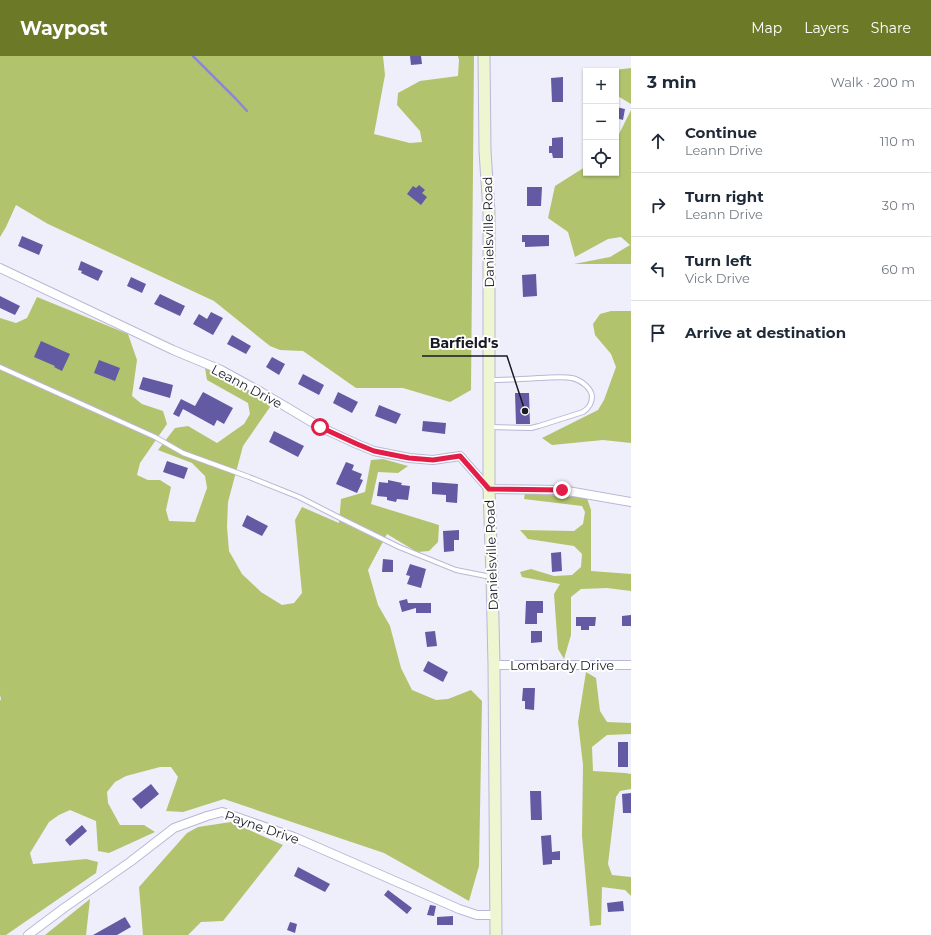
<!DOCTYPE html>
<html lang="en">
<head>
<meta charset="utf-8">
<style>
	:root { --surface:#fff; --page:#f2f2f3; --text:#1f2937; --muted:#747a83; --line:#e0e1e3; --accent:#6c7a28 }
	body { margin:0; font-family:Montserrat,sans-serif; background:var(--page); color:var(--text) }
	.controls { position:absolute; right:12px; top:12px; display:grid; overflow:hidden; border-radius:0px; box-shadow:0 1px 3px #0004 }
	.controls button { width:36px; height:36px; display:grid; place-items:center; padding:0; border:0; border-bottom:1px solid var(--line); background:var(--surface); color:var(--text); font:20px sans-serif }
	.stop { position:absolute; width:12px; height:12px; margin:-9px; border:3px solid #e11d48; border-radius:50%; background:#fff }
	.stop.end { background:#e11d48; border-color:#fff; box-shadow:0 1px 4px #0008 }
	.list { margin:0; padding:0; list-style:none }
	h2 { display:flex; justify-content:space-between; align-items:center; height:52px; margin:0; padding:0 16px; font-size:17px }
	h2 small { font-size:13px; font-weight:400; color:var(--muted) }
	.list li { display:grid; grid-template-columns:26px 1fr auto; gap:12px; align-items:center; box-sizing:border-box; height:64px; padding:0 16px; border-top:1px solid var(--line) }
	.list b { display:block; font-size:15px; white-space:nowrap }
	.list p { margin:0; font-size:13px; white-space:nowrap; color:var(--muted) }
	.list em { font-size:13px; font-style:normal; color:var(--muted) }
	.icon { flex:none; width:22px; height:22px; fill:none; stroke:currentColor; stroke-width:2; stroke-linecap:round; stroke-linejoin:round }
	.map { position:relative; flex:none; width:631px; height:879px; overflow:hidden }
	header { display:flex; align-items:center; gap:24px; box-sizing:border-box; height:56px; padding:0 20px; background:var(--accent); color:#fff }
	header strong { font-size:19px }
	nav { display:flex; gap:22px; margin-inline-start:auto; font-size:14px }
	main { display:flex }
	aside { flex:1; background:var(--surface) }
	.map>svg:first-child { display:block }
	.forest { fill:#b1c36d }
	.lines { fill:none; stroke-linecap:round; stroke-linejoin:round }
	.stream { stroke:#8e88d4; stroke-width:2.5 }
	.building { fill:#625aa2 }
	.lane-casing { stroke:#b9b8d6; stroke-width:6 }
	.street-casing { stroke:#b9b8d6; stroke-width:10 }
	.secondary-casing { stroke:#b9b8d6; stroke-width:13 }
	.lane { stroke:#fff; stroke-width:4 }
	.street { stroke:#fff; stroke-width:8 }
	.secondary { stroke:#eef5d1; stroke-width:11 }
	.route { stroke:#e11d48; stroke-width:5 }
	.labels { text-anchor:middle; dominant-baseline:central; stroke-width:4; stroke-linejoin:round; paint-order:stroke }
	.street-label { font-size:13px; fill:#1a1924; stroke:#fff }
	.leader { fill:none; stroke:#1a1924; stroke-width:1.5 }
	.callout-dot { fill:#1a1924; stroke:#fff; stroke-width:1.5 }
	.callout-label { font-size:14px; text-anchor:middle; font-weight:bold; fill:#1a1924; stroke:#fff; stroke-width:4; stroke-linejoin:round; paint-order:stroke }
</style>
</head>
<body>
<header>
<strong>Waypost</strong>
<nav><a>Map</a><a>Layers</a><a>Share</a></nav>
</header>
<main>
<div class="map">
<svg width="631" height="879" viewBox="0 0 631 879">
	<rect width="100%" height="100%" fill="#efeefb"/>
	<path class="forest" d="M0,0H383L385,19L374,78L410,87L422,86L420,75L397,49L398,37L420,25L458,20L459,4L458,0H474L471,334L450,346L403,332H356L303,295L280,294L270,290L214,245L48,168L16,149L6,171L0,181Z
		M631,12V48L616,39V15H606Z
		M631,54V208H574L610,201L630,189L621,181L608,183L575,201L568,176L548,162L555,130L585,111L586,109V117H616V80L619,78Z
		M37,241L128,278L137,304L132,340L142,348L163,355L167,368L140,407L137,419L148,424H160L171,431L166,454L169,465L195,466L207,432L205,420L192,407L158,394L175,372L188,370L217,387L244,368L250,358L248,347L207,324L205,312L212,310L266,343L270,351L243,390L228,446L227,471L229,495L242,518L261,536L282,549L294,547L302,537L295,464L302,451L339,467L341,443L365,436L371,404L383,403L408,410L398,417L378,416L371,448L439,469L438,486L429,495L417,496L387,478L368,514L378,549L390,570L401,612L412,634L436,644L448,643L471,634L482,645L479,810L469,845L384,797L224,743L183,756L166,755L178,721L171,711H160L126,720L115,726L107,736L108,747L120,769H144L155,776L109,797L98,795L96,765L70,754L59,759L49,766L30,797L33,808L86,803L98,806L96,817L6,879H0V645L1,643L0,639V262L16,267L27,262Z
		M611,255H631V387L603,384L552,389L542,382L598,354L604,344L616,311L611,298L595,279L593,268L600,258Z
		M525,437L587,442L591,454V515L631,518V535L607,532L581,533L571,541V579L564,603L558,593L554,538L560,528L522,521L520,516L531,513L554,520L572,519L581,511L582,498L574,490L528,483L520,474L574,475L583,468L585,456L582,450L524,443Z
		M586,616L596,622L600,655L607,666L631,667V678L607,679L592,691L593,715L625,717L631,718V733L620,735L616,741L608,808L612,819L631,821V840L625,834L602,831L601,869L590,870L582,780L583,709L578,666Z
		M231,766L283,789L223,865L201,866L188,879H143L139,831L187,777L198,771Z
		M90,843L86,879H45Z"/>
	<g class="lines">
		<path class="stream" d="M193,0L236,43L247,55"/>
	</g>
	<path class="building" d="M410,0H421L422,8L411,9Z
		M563,21V46H552L551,22Z
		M616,51L625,53L623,64L616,62Z
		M563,81V102H553L552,97H549V90H552V82Z
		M419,129L425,134L422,137L427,141L421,149L407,138L413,130L416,132Z
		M527,131H542L541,150H527Z
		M522,179H549V190L525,191V186H522Z
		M22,180L43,189L39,199L18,190Z
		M81,205L103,215L98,225L81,217L82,215L78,214Z
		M536,218L537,240L523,241L522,219Z
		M131,221L146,228L142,237L127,230Z
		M160,238L185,250L180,260L154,248Z
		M0,240L20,250L15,259L0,252Z
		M211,256L223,262L213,279L193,268L199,258L207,263Z
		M232,279L251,290L246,298L227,288Z
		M41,285L70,298L62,315L54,311L55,310L34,301Z
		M272,301L285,308L279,319L266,311Z
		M99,304L120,312L115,325L94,317Z
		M303,318L324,329L319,339L298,328Z
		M143,321L173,329L170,342L139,333Z
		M203,336L233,352L224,368L217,364L214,370L183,353L179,361L173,358L181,343L195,350Z
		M338,336L358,346L352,357L333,347Z
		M515,337H529L530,368H516Z
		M379,349L401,358L396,368L375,360Z
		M423,365L446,367L445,378L422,375Z
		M274,375L304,390L298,401L269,386Z
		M167,405L188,412L184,423L163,416Z
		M346,406L354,409L352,414L362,418L360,423L363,424L357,437L336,428Z
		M388,424L402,427L401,429L410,430L408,444L397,443L396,446L387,444V441L377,440L379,426L388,427Z
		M432,426L458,428L457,447L446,446V439L432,438Z
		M247,459L268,470L262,480L242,470Z
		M459,474V484H454V495L444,496L443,475Z
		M561,496L562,515L552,516L551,497Z
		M383,503L393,504V516H382Z
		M410,508L426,513L421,532L407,528L410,520L406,519Z
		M407,543L408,547H431V557H416V552L402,556L399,545Z
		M526,545H543V557H537V568H525Z
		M631,559V570H622V560Z
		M576,561H596L595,570H589V574H581V570H576Z
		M435,575L437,590L427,591L425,576Z
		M531,575H542V586L531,587Z
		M428,605L448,616L443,626L423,615Z
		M523,632H535L534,654L525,653V645H522Z
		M618,686H628V711H618Z
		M151,728L159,738L141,753L132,743Z
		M530,735H541L542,764H531Z
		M631,737V757H623L622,738Z
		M82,769L87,775L70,790L65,784Z
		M551,779L552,796L560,795V804H552V808L543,809L541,780Z
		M298,811L330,828L325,836L294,820Z
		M388,834L412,852L407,858L384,839Z
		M623,845L624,855L608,856L607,847Z
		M430,849L436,850L434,860L427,859Z
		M453,860V869H437V861Z
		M125,861L131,871L117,879H93Z
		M290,866L297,868L295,877L287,874Z"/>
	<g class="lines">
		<g class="lane-casing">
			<path id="lane" d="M0,311L155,381L183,397L249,421L299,441L342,463L399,491L456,514L491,521
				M489,371L531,372L539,370L583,356C589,352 592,348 592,340C591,332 581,324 572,322C561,320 549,322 538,322C522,323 507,324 491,324"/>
		</g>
		<g class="street-casing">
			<path id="street" d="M0,212L173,294L221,314L261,336L320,371L357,388L374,395L409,402L433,404L460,400L489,433L562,434L631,446
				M494,609H631
				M28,879L64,852L130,806L174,772L207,760L222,756L294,781L459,853L477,859H495"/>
		</g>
		<g class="secondary-casing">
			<path id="secondary" d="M484,0L485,95L489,156V433L492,521L494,609L496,879"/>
		</g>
		<use href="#lane" class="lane"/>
		<use href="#street" class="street"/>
		<use href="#secondary" class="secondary"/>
	</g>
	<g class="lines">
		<path class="route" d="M320,371L357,388L374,395L409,402L433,404L460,400L489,433L562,434"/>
	</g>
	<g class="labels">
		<g class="street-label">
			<text transform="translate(488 176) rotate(-91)">Danielsville Road</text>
			<text transform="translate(247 330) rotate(28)">Leann Drive</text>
			<text transform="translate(491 499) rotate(-92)">Danielsville Road</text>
			<text x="562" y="609">Lombardy Drive</text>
			<text transform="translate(262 771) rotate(19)">Payne Drive</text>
		</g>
	</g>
	<path class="leader" d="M525 355L507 300H422"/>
	<circle class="callout-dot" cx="525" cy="355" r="4"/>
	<g class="callout-label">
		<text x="464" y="292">Barfield's</text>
	</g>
</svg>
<div class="controls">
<button>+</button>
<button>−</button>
<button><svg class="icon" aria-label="locate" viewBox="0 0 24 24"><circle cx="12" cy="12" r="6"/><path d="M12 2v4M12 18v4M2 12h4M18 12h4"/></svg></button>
</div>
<div class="stop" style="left:320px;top:371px"></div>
<div class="stop end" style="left:562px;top:434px"></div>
</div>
<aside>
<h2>3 min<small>Walk · 200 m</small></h2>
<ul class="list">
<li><svg class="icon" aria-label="ahead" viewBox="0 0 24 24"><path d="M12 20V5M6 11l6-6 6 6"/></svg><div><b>Continue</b><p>Leann Drive</p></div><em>110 m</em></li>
<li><svg class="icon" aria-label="right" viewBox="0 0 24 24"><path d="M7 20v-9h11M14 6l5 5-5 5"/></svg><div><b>Turn right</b><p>Leann Drive</p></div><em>30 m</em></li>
<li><svg class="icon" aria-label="left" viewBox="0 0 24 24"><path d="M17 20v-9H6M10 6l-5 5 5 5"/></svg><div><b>Turn left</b><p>Vick Drive</p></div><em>60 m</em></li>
<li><svg class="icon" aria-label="arrive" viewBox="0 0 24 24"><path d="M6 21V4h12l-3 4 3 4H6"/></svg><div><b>Arrive at destination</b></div></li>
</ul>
</aside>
</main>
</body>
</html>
